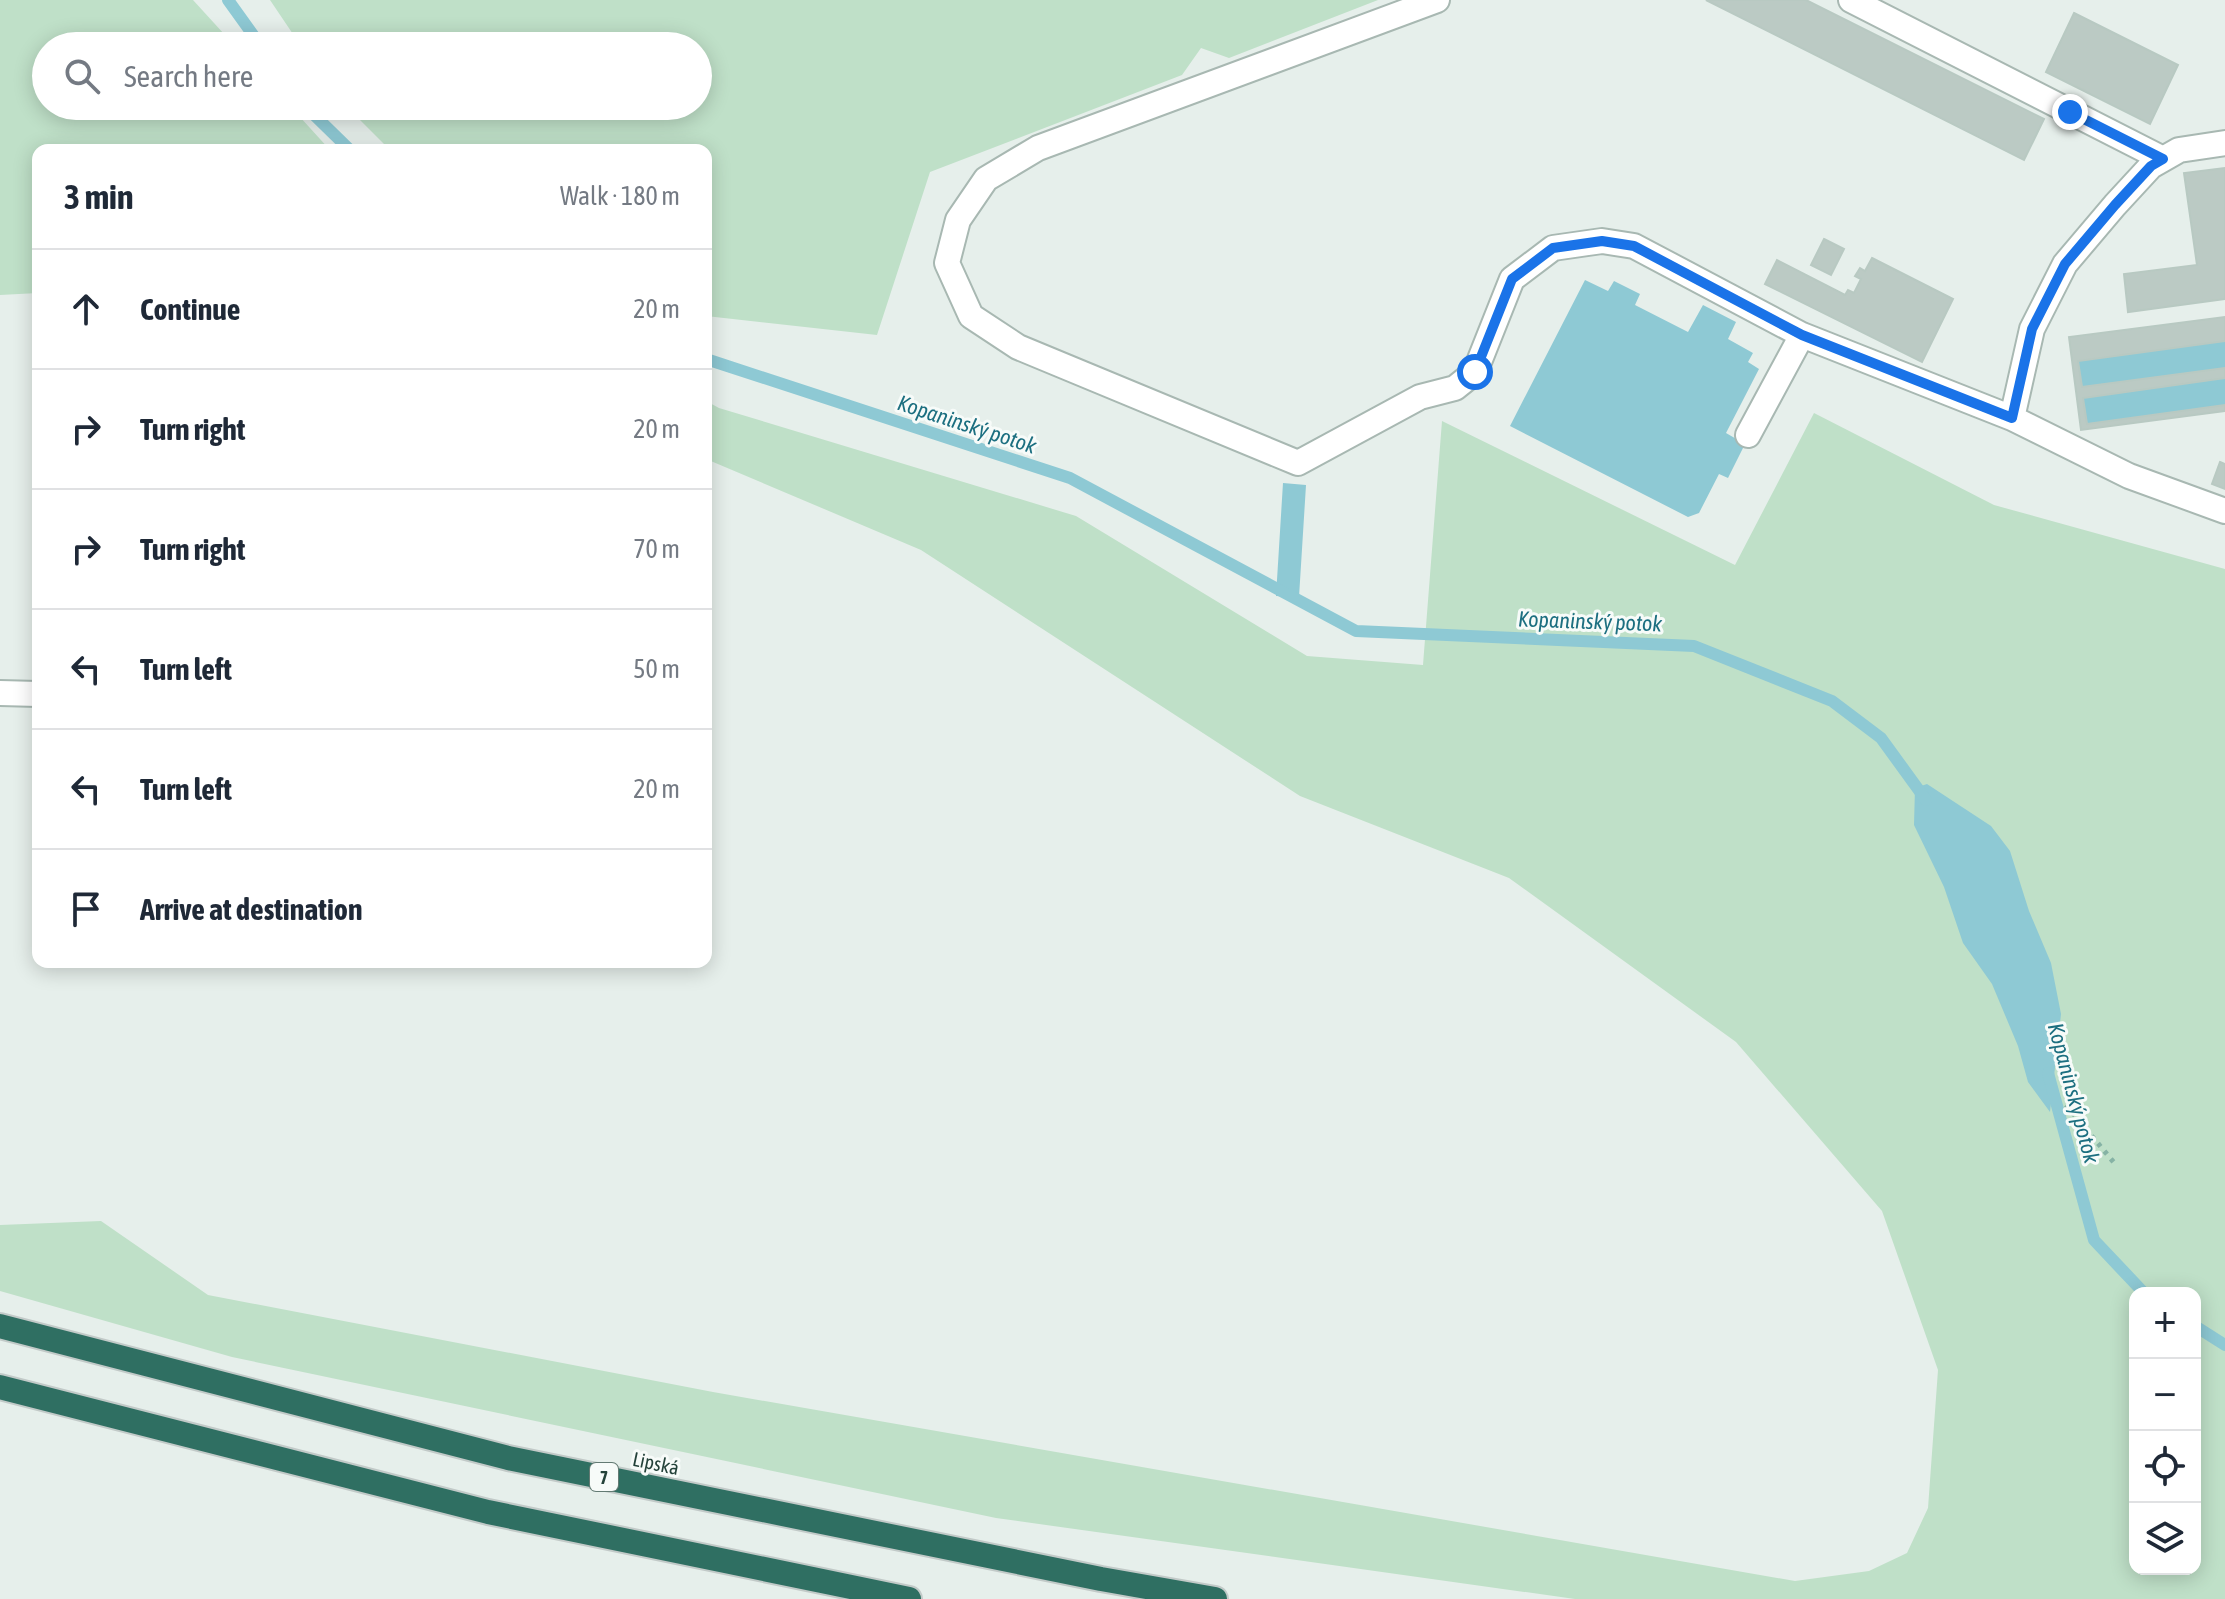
<!DOCTYPE html>
<html lang="en">
<head>
<meta charset="utf-8">
<style>
	:root { --surface:#fff; --page:#f2f2f3; --text:#1f2937; --muted:#747a83; --line:#e0e1e3 }
	body { margin:0; font-family:"Asap Condensed",sans-serif; background:var(--page); color:var(--text) }
	.controls { position:absolute; right:24px; bottom:24px; display:grid; overflow:hidden; border-radius:16px; box-shadow:0 4px 20px #0003 }
	.controls button { width:72px; height:72px; display:grid; place-items:center; padding:0; border:0; border-bottom:2px solid var(--line); background:var(--surface); color:var(--text); font:40px sans-serif }
	.stop { position:absolute; width:24px; height:24px; margin:-18px; border:6px solid #1a73e8; border-radius:50%; background:#fff }
	.stop.end { background:#1a73e8; border-color:#fff; box-shadow:0 2px 8px #0008 }
	.list { margin:0; padding:0; list-style:none }
	h2 { display:flex; justify-content:space-between; align-items:center; height:104px; margin:0; padding:0 32px; font-size:34px }
	h2 small { font-size:26px; font-weight:400; color:var(--muted) }
	.list li { display:grid; grid-template-columns:52px 1fr auto; gap:24px; align-items:center; box-sizing:border-box; height:120px; padding:0 32px; border-top:2px solid var(--line) }
	.list b { display:block; font-size:30px; white-space:nowrap }
	.list em { font-size:26px; font-style:normal; color:var(--muted) }
	.icon { flex:none; width:44px; height:44px; fill:none; stroke:currentColor; stroke-width:2; stroke-linecap:round; stroke-linejoin:round }
	.map { position:relative; flex:none; width:2225px; height:1599px; overflow:hidden }
	.search { position:absolute; background:var(--surface); box-shadow:0 4px 20px #0003; left:32px; top:32px; width:680px; height:88px; display:flex; align-items:center; gap:20px; box-sizing:border-box; padding:0 28px; border-radius:44px; color:var(--muted); font-size:30px }
	.panel { position:absolute; background:var(--surface); box-shadow:0 4px 20px #0003; left:32px; top:144px; width:680px; height:824px; border-radius:16px }
	.map>svg:first-child { display:block }
	.green { fill:#bfe0c8; fill-rule:evenodd }
	.water { fill:#8ec9d4 }
	.lines { fill:none; stroke-linecap:round; stroke-linejoin:round }
	.stream { stroke:#8ec9d4; stroke-width:12 }
	.building { fill:#bbcac4; stroke:#b8c9c2; stroke-width:2 }
	.minor-casing { stroke:#a8b8b2; stroke-width:28 }
	.highway-casing { stroke:#c2cac8; stroke-width:28 }
	.path { stroke:#86b3a5; stroke-width:5; stroke-dasharray:4 6; stroke-linecap:butt }
	.minor { stroke:#fff; stroke-width:24 }
	.highway { stroke:#2f6f62; stroke-width:24 }
	.route { stroke:#1a73e8; stroke-width:10 }
	.labels { text-anchor:middle; dominant-baseline:central; stroke-width:6; stroke-linejoin:round; paint-order:stroke }
	.shield { fill:#f7fbf9; stroke:#637a73; stroke-width:2 }
	.shield-label { font-size:18px; font-weight:bold; fill:#24423a }
	.street-label { font-size:20px; fill:#24423a; stroke:#f7fbf9 }
	.water-label { font-size:22px; font-style:italic; fill:#1c6f80; stroke:#f7fbf9 }
</style>
</head>
<body>
<div class="map">
<svg width="2225" height="1599" viewBox="0 0 2225 1599">
	<rect width="100%" height="100%" fill="#e6efeb"/>
	<path class="green" d="M0,0H193L235,46H46V106H290L330,150H38V293L0,295Z
		M270,0H1378L1229,58L1201,48L1182,75L930,172L877,335L706,316V150H390L346,106H698V46H301Z
		M706,401L719,408L1076,516L1307,656L1423,665L1442,421L1735,565L1814,413L1994,505L2225,569V1599H1575L996,1518L232,1357L0,1291V1225L101,1221L208,1295L713,1392L1795,1581L1869,1571L1907,1553L1928,1508L1938,1370L1882,1211L1736,1042L1509,878L1300,796L921,550L706,459ZM2135,1293H2195V1569H2135Z"/>
	<path class="water" d="M1585,280L1608,291L1614,281L1640,294L1635,305L1688,332L1703,305L1736,322L1728,339L1753,353L1748,362L1759,369L1726,433L1745,444L1728,478L1719,474L1699,513L1688,517L1510,426Z
		M2225,341V368L2082,387L2078,361Z
		M2225,378V405L2087,424L2083,398Z
		M1283,483L1306,485L1299,597L1276,596Z
		M1927,784L1991,826L2010,851L2029,911L2051,963L2061,1014L2050,1112L2028,1082L2018,1046L1992,984L1963,943L1944,887L1914,825L1915,788Z"/>
	<g class="lines">
		<path class="stream" d="M228,0L261,46
			M305,106L350,150
			M706,359L1070,478L1356,631L1694,646L1832,701L1881,738L1926,800
			M2048,1073L2094,1240L2144,1293
			M2195,1326L2225,1345"/>
	</g>
	<path class="building" d="M1706,0H1806L2044,119L2024,160Z
		M2074,13L2178,65L2150,124L2046,72Z
		M2225,168V299L2128,312L2124,274L2197,265L2184,173Z
		M1824,239L1844,249L1831,275L1811,265Z
		M1872,258L1953,299L1922,362L1765,284L1777,260L1845,295L1848,290L1854,293L1861,279L1855,276L1860,268L1865,271Z
		M2225,317V341L2078,361L2082,387L2225,368V378L2083,398L2087,424L2225,405V411L2081,430L2069,337Z
		M2220,462L2225,464V489L2212,484Z"/>
	<g class="lines">
		<g class="minor-casing">
			<path id="minor" d="M1437,0L1038,148L986,179L958,220L947,263L971,316L1018,347L1298,463L1420,397L1455,388L1475,372L1512,279L1553,248L1602,241L1634,246L1802,335L2012,418L2129,476L2225,511
				M1851,0L2163,159
				M2012,418L2032,329L2065,264L2115,205L2151,166L2179,150L2225,143
				M1748,435L1802,335
				M0,693L38,694"/>
		</g>
		<g class="highway-casing">
			<path id="highway" d="M0,1326L508,1458L1101,1579L1215,1599
				M0,1387L488,1512L909,1599"/>
		</g>
		<path class="path" d="M2066,1105L2116,1165"/>
		<use href="#minor" class="minor"/>
		<use href="#highway" class="highway"/>
	</g>
	<g class="lines">
		<path class="route" d="M1475,372L1512,279L1553,248L1602,241L1634,246L1802,335L2012,418L2032,329L2065,264L2115,205L2151,166L2163,159L2070,112"/>
	</g>
	<g class="labels">
		<rect class="shield" x="590" y="1463" width="28" height="28" rx="6"/>
		<g class="shield-label">
			<text x="604" y="1477">7</text>
		</g>
		<g class="street-label">
			<text transform="translate(656 1463) rotate(12)">Lipská</text>
		</g>
		<g class="water-label">
			<text transform="translate(967 424) rotate(18)">Kopaninský potok</text>
			<text transform="translate(1590 621) rotate(2)">Kopaninský potok</text>
			<text transform="translate(2074 1093) rotate(75)">Kopaninský potok</text>
		</g>
	</g>
</svg>
<div class="controls">
<button>+</button>
<button>−</button>
<button><svg class="icon" aria-label="locate" viewBox="0 0 24 24"><circle cx="12" cy="12" r="6"/><path d="M12 2v4M12 18v4M2 12h4M18 12h4"/></svg></button>
<button><svg class="icon" aria-label="layers" viewBox="0 0 24 24"><path d="M12 4l9 5-9 5-9-5zM3 14l9 5 9-5"/></svg></button>
</div>
<div class="stop" style="left:1475px;top:372px"></div>
<div class="stop end" style="left:2070px;top:112px"></div>
<div class="search"><svg class="icon" aria-label="search" viewBox="0 0 24 24"><circle cx="10" cy="10" r="6"/><path d="M15 15l6 6"/></svg>Search here</div>
<section class="panel">
<h2>3 min<small>Walk · 180 m</small></h2>
<ul class="list">
<li><svg class="icon" aria-label="ahead" viewBox="0 0 24 24"><path d="M12 20V5M6 11l6-6 6 6"/></svg><div><b>Continue</b></div><em>20 m</em></li>
<li><svg class="icon" aria-label="right" viewBox="0 0 24 24"><path d="M7 20v-9h11M14 6l5 5-5 5"/></svg><div><b>Turn right</b></div><em>20 m</em></li>
<li><svg class="icon" aria-label="right" viewBox="0 0 24 24"><path d="M7 20v-9h11M14 6l5 5-5 5"/></svg><div><b>Turn right</b></div><em>70 m</em></li>
<li><svg class="icon" aria-label="left" viewBox="0 0 24 24"><path d="M17 20v-9H6M10 6l-5 5 5 5"/></svg><div><b>Turn left</b></div><em>50 m</em></li>
<li><svg class="icon" aria-label="left" viewBox="0 0 24 24"><path d="M17 20v-9H6M10 6l-5 5 5 5"/></svg><div><b>Turn left</b></div><em>20 m</em></li>
<li><svg class="icon" aria-label="arrive" viewBox="0 0 24 24"><path d="M6 21V4h12l-3 4 3 4H6"/></svg><div><b>Arrive at destination</b></div></li>
</ul>
</section>
</div>
</body>
</html>
